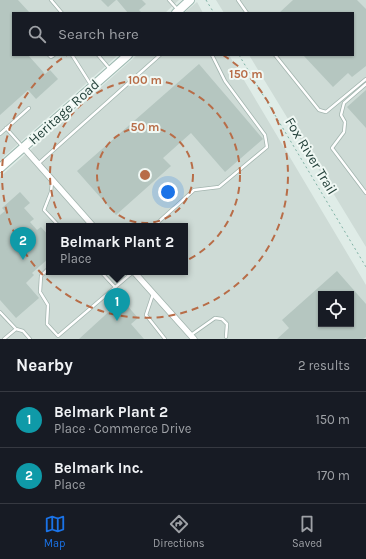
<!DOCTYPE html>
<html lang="en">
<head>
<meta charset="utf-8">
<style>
	:root { --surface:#171b24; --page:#242831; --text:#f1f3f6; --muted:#9ea1a6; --line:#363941; --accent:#1a73e8 }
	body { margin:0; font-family:Karla,sans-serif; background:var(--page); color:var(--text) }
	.controls { position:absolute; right:12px; bottom:12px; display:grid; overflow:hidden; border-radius:0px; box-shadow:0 1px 3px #0004 }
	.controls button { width:36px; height:36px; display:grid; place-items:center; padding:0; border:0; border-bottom:1px solid var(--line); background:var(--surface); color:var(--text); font:20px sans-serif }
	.you { position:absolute; left:168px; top:192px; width:14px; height:14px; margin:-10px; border:3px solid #fff; border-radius:50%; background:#1a73e8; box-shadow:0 0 0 6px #1a73e833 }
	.badge { display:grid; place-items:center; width:26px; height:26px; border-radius:50%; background:var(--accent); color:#fff; font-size:13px; font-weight:700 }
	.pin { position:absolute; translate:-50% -33px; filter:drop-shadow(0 1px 2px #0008) }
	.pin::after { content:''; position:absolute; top:21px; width:14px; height:12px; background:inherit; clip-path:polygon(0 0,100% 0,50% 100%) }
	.popup { position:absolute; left:46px; top:223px; width:142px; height:52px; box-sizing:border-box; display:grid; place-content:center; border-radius:0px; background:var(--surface); filter:drop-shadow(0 1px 3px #0005); font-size:13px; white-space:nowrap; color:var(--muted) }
	.popup b { font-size:15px; color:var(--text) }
	.popup::after { content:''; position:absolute; left:50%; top:100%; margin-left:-8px; border:8px solid transparent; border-top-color:var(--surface) }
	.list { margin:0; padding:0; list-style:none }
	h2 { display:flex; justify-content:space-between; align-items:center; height:52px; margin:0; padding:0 16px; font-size:17px }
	h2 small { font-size:13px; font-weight:400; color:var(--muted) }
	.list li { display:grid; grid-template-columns:26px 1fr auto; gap:12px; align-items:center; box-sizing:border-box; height:56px; padding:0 16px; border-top:1px solid var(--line) }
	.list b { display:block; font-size:15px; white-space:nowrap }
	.list p { margin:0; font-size:13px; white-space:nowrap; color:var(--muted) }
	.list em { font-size:13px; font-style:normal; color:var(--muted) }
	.icon { flex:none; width:22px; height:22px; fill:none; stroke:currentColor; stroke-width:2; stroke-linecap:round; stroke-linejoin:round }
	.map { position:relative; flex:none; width:366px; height:339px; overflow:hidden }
	.search { position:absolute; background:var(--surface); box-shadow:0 1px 3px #0004; left:12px; right:12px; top:12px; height:44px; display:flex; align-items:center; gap:10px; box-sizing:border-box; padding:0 14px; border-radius:0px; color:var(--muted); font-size:15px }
	.sheet { height:164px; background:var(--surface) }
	nav { display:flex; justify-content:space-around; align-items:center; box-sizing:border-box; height:56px; border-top:1px solid var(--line); background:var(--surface); font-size:11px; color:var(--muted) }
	nav a { display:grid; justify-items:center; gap:2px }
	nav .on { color:var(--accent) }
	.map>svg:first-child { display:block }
	.built { fill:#cedbd6; fill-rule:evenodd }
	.building { fill:#b5c6c0; fill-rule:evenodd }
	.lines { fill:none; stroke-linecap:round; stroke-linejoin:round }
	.lane-casing { stroke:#a2b4ae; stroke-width:4 }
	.street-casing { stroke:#a2b4ae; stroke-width:7 }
	.secondary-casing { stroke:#9db8b0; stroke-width:10 }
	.path { stroke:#7eb1a4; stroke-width:1; stroke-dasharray:2 3; stroke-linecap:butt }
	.lane { stroke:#fff; stroke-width:2.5 }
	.street { stroke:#fff; stroke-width:5.5 }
	.secondary { stroke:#fff; stroke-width:8 }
	.ring { fill:none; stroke:#b86d48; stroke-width:2; stroke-dasharray:7 5 }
	.labels { text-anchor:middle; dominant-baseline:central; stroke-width:4; stroke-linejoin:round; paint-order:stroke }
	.street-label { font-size:14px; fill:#1f3d36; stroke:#f0f8f4 }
	.centre { fill:#b86d48; stroke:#f0f8f4; stroke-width:2 }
	.ring-label { font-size:12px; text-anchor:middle; font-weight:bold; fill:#b86d48; stroke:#f0f8f4; stroke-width:4; stroke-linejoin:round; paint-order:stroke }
</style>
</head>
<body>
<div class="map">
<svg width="366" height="339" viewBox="0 0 366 339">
	<rect width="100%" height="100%" fill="#dfece7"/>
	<path class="built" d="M0,0H179L165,13H13V55H118L0,160Z
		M216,0H366V247L249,55H353V13H224Z
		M197,2L203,13H184Z
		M137,55H229L366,285V339H0V177ZM49,226H185V272H49ZM321,294H351V324H321Z"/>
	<path class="building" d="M0,0H18L30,13H13V55H28L45,74L50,70L58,79L36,99L28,90L0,115Z
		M101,0H116L108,7Z
		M117,0H142L146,4L139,10L142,13H128Z
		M293,0H357L366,9V66L352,77L348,73L333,87L303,55H353V13H279Z
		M199,64L263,139L225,172L191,133L163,158L171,166L116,215L77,171Z
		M366,90V128L347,107Z
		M20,192L30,203L24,208L34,219L30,222L37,230L41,227L49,236V258L32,273L34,275L26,283L39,298L16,318L0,300V215L5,211L2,208Z
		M337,271L366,304V337L363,339H277L289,328L282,320ZM321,294H351V324H321Z
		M126,304L138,318L131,324L144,339H79L115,306L119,310Z"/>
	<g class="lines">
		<g class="lane-casing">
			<path id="lane" d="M51,0L62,13
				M169,0L178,10
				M238,0L247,13
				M49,55L51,57L54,55
				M72,55L91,85
				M98,55L109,68
				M275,55L319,110L326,112L366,79
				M366,84L344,103L341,115L345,122L344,132L332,148L366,193
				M6,128L22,146
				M0,134L29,108
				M39,163L160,55
				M52,182L51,192L44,210L59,226
				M140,226L155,225L194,190L219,187L267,147L265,135L225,81L212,55
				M49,268L41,276L40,292L48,305L47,324L58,336L133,272
				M101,272L114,286
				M153,294L146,315L165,339
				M0,312L16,329
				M191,335L215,318L222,319L227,324L226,337
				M4,339L16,329L23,331L30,339"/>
		</g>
		<g class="street-casing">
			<path id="street" d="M24,148L93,226
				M134,272L194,339"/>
		</g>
		<g class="secondary-casing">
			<path id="secondary" d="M176,13L190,0
				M0,168L128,55"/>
		</g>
		<path class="path" d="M206,0L214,13
			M239,55L366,267"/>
		<use href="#lane" class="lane"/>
		<use href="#street" class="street"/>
		<use href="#secondary" class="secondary"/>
	</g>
	<g class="ring">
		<circle cx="145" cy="175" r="48"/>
		<circle cx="145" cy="175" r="95"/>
		<path d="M223 55A143 143 0 1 1 67 55"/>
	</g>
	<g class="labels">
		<g class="street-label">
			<text transform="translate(64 112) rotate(-42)">Heritage Road</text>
			<text transform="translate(311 156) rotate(59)">Fox River Trail</text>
		</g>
	</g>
	<circle cx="145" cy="175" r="6" class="centre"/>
	<g class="ring-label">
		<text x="246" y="78">150 m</text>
		<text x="145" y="84">100 m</text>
		<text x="145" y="131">50 m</text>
	</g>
</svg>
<div class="controls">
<button><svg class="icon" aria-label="locate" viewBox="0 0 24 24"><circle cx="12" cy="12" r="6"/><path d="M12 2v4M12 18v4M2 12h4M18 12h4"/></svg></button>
</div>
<div class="you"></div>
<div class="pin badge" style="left:117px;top:321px;background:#0f9aa8">1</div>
<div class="popup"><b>Belmark Plant 2</b>Place</div>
<div class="pin badge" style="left:23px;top:260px;background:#0f9aa8">2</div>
<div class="search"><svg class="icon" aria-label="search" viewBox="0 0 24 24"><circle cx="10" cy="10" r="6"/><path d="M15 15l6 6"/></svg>Search here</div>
</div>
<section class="sheet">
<h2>Nearby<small>2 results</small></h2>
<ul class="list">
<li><span class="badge" style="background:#0f9aa8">1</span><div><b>Belmark Plant 2</b><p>Place · Commerce Drive</p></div><em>150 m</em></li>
<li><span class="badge" style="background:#0f9aa8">2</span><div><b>Belmark Inc.</b><p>Place</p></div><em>170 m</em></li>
</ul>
</section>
<nav>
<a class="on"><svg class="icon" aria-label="map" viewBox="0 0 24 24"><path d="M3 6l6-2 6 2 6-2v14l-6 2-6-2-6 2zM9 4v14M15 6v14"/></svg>Map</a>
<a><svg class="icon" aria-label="directions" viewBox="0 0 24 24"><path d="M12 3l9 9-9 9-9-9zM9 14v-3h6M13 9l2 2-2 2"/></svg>Directions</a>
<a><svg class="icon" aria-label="saved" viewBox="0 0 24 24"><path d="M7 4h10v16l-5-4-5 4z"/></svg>Saved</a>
</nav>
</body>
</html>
